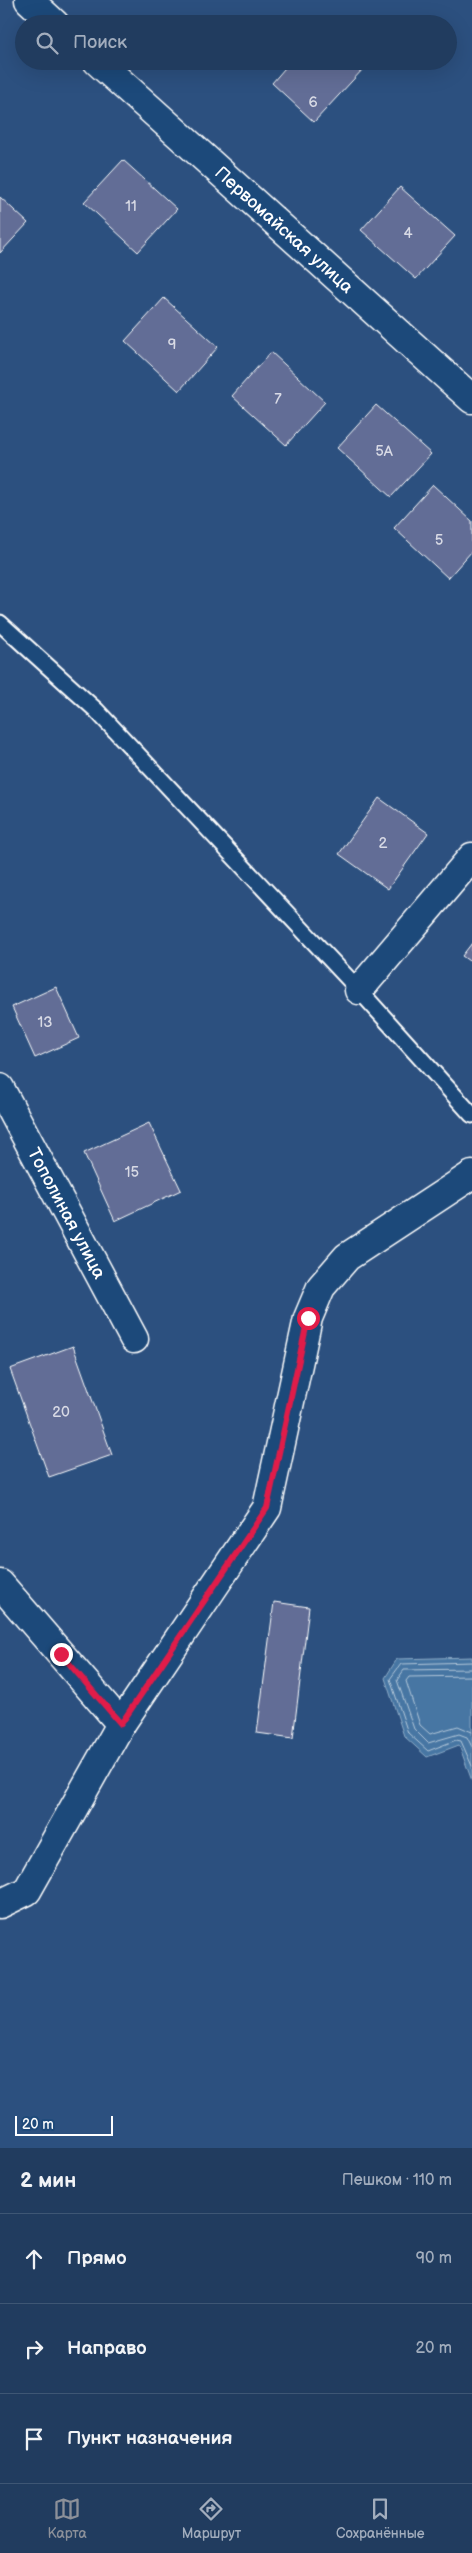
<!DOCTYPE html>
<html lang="ru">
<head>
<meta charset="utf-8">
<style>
	:root { --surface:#213c5f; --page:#294365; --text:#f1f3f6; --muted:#a2adbd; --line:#3e5674; --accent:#8c9099 }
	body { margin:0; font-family:"Balsamiq Sans",sans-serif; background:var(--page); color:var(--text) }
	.scale { position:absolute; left:15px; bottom:12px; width:98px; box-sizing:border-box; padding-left:5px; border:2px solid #fff; border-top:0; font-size:14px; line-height:18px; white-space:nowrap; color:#fff; -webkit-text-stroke:4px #1f4a7a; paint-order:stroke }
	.stop { position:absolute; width:15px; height:15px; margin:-11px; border:4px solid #e11d48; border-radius:50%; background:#fff }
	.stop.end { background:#e11d48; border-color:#fff; box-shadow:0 1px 5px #0008 }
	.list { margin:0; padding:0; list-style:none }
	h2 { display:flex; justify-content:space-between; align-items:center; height:65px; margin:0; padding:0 20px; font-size:21px }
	h2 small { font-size:16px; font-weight:400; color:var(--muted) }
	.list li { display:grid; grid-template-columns:32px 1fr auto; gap:15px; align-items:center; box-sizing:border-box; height:90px; padding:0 20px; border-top:1px solid var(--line) }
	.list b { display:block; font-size:19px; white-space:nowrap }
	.list em { font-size:16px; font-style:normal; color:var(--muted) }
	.icon { flex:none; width:28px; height:28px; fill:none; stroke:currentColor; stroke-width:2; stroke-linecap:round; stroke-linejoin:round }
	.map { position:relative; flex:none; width:472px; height:2148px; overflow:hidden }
	.search { position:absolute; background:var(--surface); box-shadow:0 5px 20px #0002; left:15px; right:15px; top:15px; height:55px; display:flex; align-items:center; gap:12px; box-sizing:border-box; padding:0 18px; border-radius:28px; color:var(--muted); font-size:19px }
	.sheet { height:335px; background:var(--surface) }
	nav { display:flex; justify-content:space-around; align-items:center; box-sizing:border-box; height:70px; border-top:1px solid var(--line); background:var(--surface); font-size:14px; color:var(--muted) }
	nav a { display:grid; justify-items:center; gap:2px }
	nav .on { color:var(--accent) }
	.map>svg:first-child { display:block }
	.water { fill:#4676a3; stroke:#90adc8 }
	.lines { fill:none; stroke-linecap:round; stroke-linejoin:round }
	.shore { stroke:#b5c8da; stroke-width:1 }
	.building { fill:#626d96; stroke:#fff }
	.service-casing { stroke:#fff; stroke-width:19 }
	.minor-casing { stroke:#fff; stroke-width:31 }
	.service { stroke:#1f4a7a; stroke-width:15 }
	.minor { stroke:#1f4a7a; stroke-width:28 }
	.route { stroke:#e11d48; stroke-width:6 }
	.labels { text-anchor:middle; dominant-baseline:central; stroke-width:4; stroke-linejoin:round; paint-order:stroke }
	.number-label { font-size:15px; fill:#d8dae5 }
	.street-label { font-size:18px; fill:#fff; stroke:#1f4a7a }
</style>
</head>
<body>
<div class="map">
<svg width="472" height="2148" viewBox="0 0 472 2148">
	<rect width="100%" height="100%" fill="#2c507f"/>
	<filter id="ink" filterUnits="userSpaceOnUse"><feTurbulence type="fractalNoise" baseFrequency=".02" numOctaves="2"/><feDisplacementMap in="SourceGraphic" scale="10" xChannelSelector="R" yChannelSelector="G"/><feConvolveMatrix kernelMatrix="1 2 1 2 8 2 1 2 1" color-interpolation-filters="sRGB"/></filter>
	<g filter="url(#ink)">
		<path class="water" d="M472,1657V1781L459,1745L427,1757L404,1736L385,1678L397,1659Z"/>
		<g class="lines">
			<path class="shore" d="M472,1662L401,1664L390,1679L408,1733L428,1751L456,1740L461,1741L472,1766
				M472,1669L404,1670L397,1680L414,1729L428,1743L459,1734L467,1737L472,1747
				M472,1676L409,1677L406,1681L420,1725L430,1734L458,1726L472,1732"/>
		</g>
		<path class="building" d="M291,61H357L364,68L314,122L272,83Z
			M123,160L177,209L138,252L84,202Z
			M400,187L455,236L416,279L361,230Z
			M0,197L28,223L0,253Z
			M164,298L218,347L179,391L125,341Z
			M271,352L325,402L286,445L232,396Z
			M376,405L431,454L391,497L337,448Z
			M433,485L472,521V551L448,578L394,528Z
			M379,798L428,833L388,889L339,854Z
			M472,943V963L462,956Z
			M56,987L79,1038L35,1058L12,1007Z
			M149,1123L181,1190L115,1221L84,1153Z
			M73,1346L112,1455L49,1477L10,1369Z
			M274,1602L309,1607L293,1738L257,1733Z"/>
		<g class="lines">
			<g class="service-casing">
				<path id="service" d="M0,623L96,710L359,990L472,1115"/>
			</g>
			<g class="minor-casing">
				<g id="minor">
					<path d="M29,0L55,24"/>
					<path id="s1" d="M97,61L472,399"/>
					<path d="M359,990L472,857"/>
					<path id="s2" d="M0,1088L134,1339"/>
					<path d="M0,1584L121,1724"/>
					<path d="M0,1904L27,1891L121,1724L267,1508L308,1318L321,1287L347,1257L472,1175"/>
				</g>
			</g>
			<use href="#service" class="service"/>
			<use href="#minor" class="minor"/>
		</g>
	</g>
	<g class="lines" filter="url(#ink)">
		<path class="route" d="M61,1654L121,1724L267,1508L308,1318"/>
	</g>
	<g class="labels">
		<g class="number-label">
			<text x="313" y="102">6</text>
			<text x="131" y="206">11</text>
			<text x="408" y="233">4</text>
			<text x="172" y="344">9</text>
			<text x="278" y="399">7</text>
			<text x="384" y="451">5А</text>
			<text x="439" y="540">5</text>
			<text x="383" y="843">2</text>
			<text x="45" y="1022">13</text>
			<text x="132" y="1172">15</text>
			<text x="61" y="1412">20</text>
		</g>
		<g class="street-label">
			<text stroke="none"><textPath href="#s1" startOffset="252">Первомайская улица</textPath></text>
			<text stroke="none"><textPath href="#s2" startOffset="142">Тополиная улица</textPath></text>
		</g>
	</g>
</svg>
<div class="scale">20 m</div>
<div class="stop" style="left:308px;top:1318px"></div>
<div class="stop end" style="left:61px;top:1654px"></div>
<div class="search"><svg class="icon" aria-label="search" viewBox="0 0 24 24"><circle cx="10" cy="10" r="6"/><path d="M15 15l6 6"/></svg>Поиск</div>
</div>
<section class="sheet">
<h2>2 мин<small>Пешком · 110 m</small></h2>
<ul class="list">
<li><svg class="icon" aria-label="ahead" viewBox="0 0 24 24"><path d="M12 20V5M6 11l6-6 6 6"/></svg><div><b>Прямо</b></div><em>90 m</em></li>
<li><svg class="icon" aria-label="right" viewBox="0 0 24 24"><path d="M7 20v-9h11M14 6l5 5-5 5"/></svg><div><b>Направо</b></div><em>20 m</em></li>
<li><svg class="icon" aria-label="arrive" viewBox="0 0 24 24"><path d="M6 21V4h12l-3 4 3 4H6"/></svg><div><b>Пункт назначения</b></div></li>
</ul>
</section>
<nav>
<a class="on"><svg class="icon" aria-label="map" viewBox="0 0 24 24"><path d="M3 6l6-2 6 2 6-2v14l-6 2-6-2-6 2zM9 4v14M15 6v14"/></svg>Карта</a>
<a><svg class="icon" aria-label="directions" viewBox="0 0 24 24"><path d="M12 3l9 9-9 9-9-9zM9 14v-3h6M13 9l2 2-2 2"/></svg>Маршрут</a>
<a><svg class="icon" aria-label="saved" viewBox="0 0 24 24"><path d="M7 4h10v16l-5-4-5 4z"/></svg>Сохранённые</a>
</nav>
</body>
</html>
